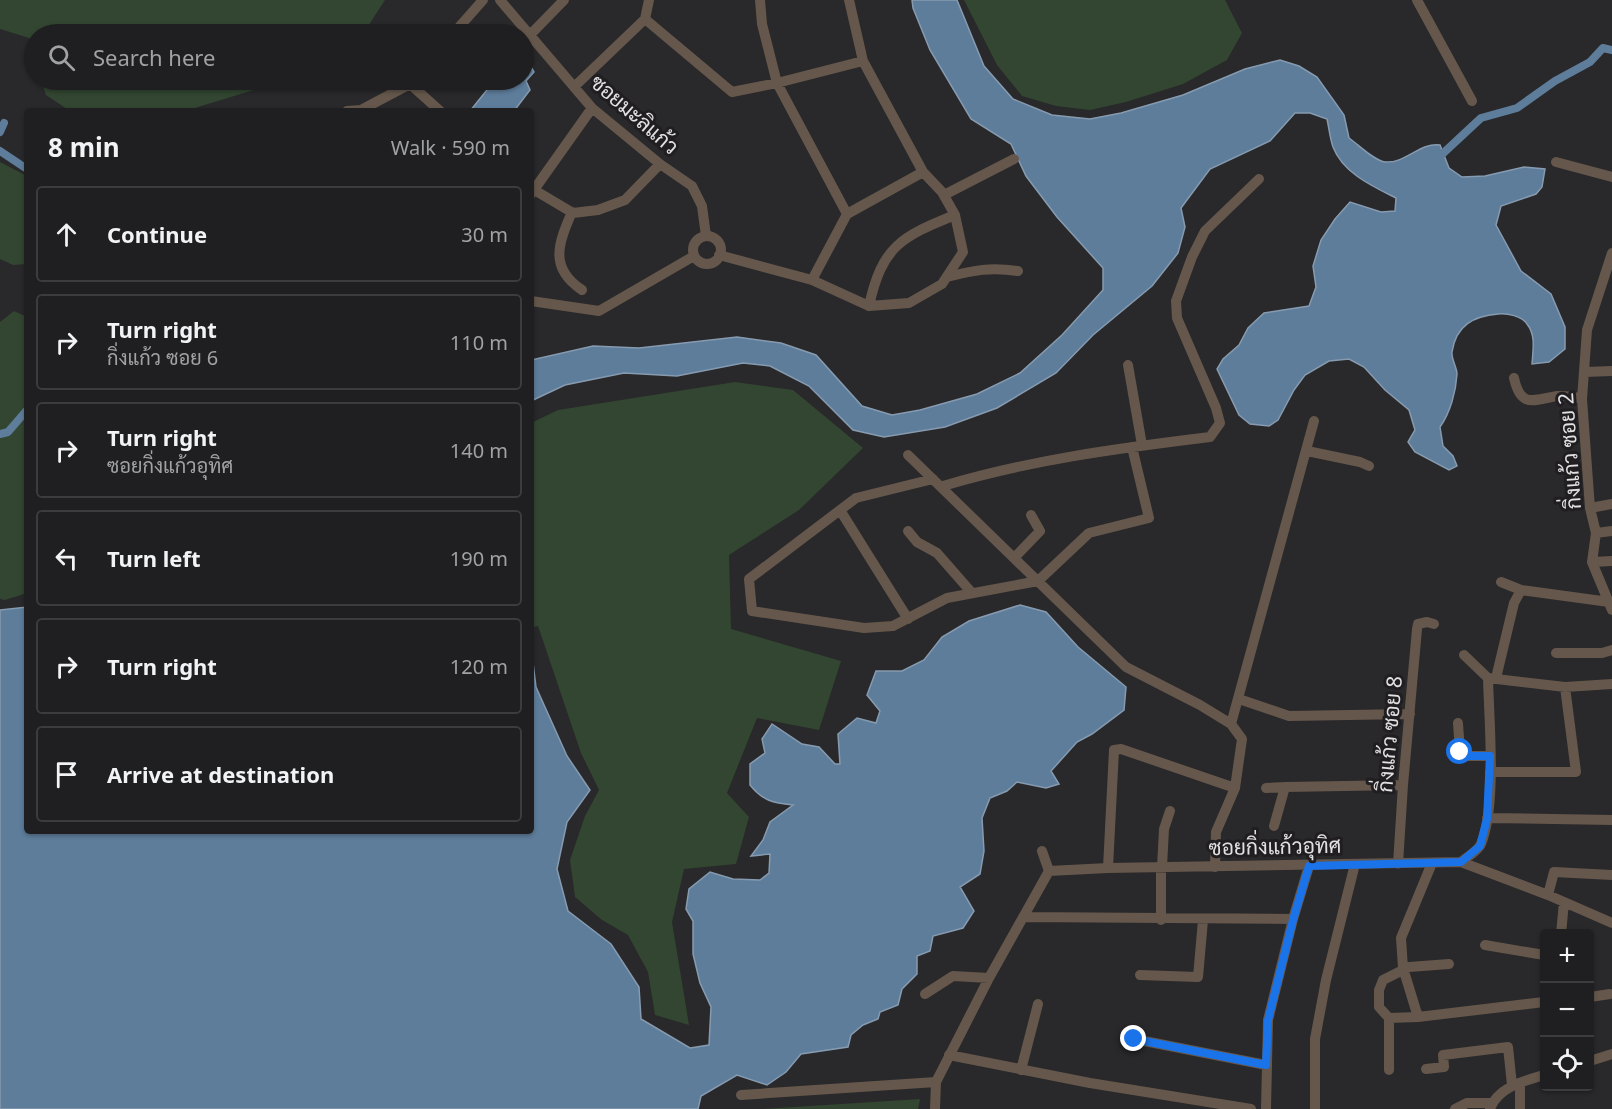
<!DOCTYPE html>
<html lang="en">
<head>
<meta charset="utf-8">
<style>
	:root { --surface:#1f1e20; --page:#2c2b2d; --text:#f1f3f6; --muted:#a1a2a5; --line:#3c3c3e }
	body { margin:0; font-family:"Noto Sans",Sarabun,sans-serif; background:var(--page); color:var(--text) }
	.controls { position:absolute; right:18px; bottom:18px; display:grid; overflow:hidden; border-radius:6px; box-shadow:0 2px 4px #0004 }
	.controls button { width:54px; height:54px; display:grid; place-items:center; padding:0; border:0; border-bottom:2px solid var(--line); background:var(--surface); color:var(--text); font:30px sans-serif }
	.stop { position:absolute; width:18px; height:18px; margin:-14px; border:4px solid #1a73e8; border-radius:50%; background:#fff }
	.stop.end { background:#1a73e8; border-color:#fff; box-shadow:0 2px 6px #0008 }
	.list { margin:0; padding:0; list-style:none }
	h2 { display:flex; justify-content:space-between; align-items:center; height:78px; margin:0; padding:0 24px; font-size:26px }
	h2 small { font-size:20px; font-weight:400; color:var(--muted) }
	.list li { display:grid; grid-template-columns:39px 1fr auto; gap:18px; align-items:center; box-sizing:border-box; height:96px; margin:0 12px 12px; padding:0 12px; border:2px solid var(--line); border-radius:6px }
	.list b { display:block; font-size:22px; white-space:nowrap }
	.list p { margin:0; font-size:20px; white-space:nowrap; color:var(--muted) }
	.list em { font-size:20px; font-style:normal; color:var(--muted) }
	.icon { flex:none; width:33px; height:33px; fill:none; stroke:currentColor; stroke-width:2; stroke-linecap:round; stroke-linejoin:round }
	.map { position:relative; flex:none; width:1612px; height:1109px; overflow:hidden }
	.search { position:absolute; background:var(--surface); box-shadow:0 2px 4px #0004; left:24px; top:24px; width:510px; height:66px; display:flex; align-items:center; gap:15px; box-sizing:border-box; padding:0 21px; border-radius:33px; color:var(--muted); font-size:22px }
	.panel { position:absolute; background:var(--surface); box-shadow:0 2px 4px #0004; left:24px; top:108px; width:510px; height:726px; border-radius:6px }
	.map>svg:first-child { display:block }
	.green { fill:#324631 }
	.water { fill:#5e7d9b; stroke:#869bb0; stroke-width:1.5 }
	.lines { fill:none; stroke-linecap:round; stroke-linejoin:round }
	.canal { stroke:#5e7d9b; stroke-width:8 }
	.minor { stroke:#65574b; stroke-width:10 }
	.route { stroke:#1a73e8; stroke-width:8 }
	.labels { text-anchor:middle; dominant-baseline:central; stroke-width:6; stroke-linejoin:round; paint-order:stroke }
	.street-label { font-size:21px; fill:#e2e1e2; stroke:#201e20 }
</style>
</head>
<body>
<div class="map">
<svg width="1612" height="1109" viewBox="0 0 1612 1109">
	<rect width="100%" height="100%" fill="#29282a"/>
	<path class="green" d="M0,0H385L363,34H34V57L29,38L0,29Z
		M964,0H1225L1242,33L1227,60L1183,84L1126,102L1090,110L1056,106L1022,96L997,65Z
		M41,80H286L185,111H70L46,95Z
		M0,162L27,176V264L13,265L0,259Z
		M14,311L27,317V593L5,600L0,599V322Z
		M735,382L793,390L863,448L799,510L729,555L731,629L841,661L819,730L757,718L727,793L749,817L736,864L684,869L672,922L689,1025L655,1015L648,972L628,935L602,920L575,897L570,860L585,816L599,790L581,753L538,626L531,628V423L558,410Z
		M920,1099L918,1109H762Z"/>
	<path class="water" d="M912,0H957L984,66L1013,99L1052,115L1090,119L1121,113L1183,95L1245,69L1280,60L1299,66L1317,77L1344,115L1349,138C1359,145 1373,160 1385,162C1405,164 1420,142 1440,145L1449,168L1462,177L1485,176L1524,167L1545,169L1542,187L1536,194L1501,206L1496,225L1521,271L1551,294L1565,327V349L1549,362L1532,364C1533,350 1536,335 1527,324C1522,316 1507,313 1498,314C1474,316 1456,325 1452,352C1451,359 1457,367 1457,374C1456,392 1450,413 1440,427L1443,446L1453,456L1457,466L1449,470L1415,452L1408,442L1415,430L1409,410L1385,390L1364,367L1349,359L1329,361L1305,375L1294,390L1278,420L1269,426L1250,424L1239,415L1217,369L1223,359L1239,345L1248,328L1264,313L1309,306L1316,287L1313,266L1321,240L1335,219L1350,202L1381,212L1395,211L1396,198C1372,186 1343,173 1333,147C1330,138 1329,128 1327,119L1310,113H1295L1270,141L1210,169L1181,208L1185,227L1178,253L1152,286L1093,335L1056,373L997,408L945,427L884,437L853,430L809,386L770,366L743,363L677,376L624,373L565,385L531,401V360L593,346L639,348L737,337L781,343L816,355L862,406L892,415L920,410L977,394L1020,373L1062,335L1103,290V268L1057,217L1026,176L1011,144L971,119L930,50L913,8Z
		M524,49L526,59L534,72L526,81L530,90L514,111H470L495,80H524Z
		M1020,605L1046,612L1078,647L1126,687L1124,710L1092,734L1077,742L1051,771L1059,784L1046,788L1017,782L1007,791L990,798L982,818L984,851L980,874L960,887L974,911L963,928L933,936L930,951L917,956V974L902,989L898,1005L880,1012L878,1019L863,1025L851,1035L848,1047L801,1054L786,1072L767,1085L737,1075L701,1096L698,1109H0V610L27,607V831H531V646L536,687L567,756L590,790L567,822L557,869L568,911L611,944L639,987L641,1019L690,1048L709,1045L711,1007L700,983L693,954V921L686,909L689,889L710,872L733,879L760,880L769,873L770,854L751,856L763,840L770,822L793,805C773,803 763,801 750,785V764L765,753L762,739L772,724L802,744L819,747L835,764H840L838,734L857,718L876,723L880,711L867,695L876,671H902L924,660L942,637L969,621Z"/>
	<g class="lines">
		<path class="canal" d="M0,132L4,123
			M0,151L27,169
			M1438,158L1481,118L1517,108L1555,81L1590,62L1603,48L1612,50
			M0,434L8,432L27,410"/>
		<path class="minor" d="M500,0L592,108L660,164L692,186L702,206L706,236
			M760,0L762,24L777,83L847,214L812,280
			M1417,0L1472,101
			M645,19L732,92L777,83L863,61
			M453,34L483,0
			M530,35L564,0
			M410,84L440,111
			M574,87L645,19L649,0
			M347,111L361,110L410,84L414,80
			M1556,162L1612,177
			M531,188L573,213L598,210L625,200L660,164
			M531,194L592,108
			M944,195L1014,159
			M572,212C558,244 549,268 582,290
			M847,214L923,172
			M693 250a14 14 0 1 1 28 0a14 14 0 1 1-28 0Z
			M1612,253L1587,330L1582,399L1590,508L1596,533L1592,562L1612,610
			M719,255L812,280L869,306L909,303L942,284L963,252L955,215L942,192L923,172L863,61L849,0
			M947,277C975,270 990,267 1018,271
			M531,301L599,311L694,256
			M869,306C882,246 901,237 955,215
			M1128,365L1142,445
			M1585,372L1612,371
			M1514,378C1521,410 1535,399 1558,396C1566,396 1573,396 1582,399
			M1307,451L1360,462L1369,466
			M908,455L1126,667L1200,705L1231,724L1242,739L1235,788L1216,832L1215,867
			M933,479L856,498L749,579L752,611L864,628L893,626L947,598L1038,581L1089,533L1149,518L1132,447
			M943,486C1029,460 1120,448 1210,437L1220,423L1216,408L1177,318L1176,301L1192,257L1205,231L1259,179
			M1590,508L1612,504
			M840,510L908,619
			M908,531L917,542L937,553L972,593
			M1596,533L1612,531
			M1014,558L1040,531L1031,515
			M1592,562L1612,561
			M1501,582L1521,590L1609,602
			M1556,653H1602L1612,650
			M1464,655L1488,678
			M1488,678L1565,687L1612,684
			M1496,678L1514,603L1521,590
			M1239,699L1289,716L1410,714
			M1458,723L1460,752L1466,756H1490
			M1231,724L1314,421
			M1490,772H1576L1565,687
			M1285,787L1403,785
			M1266,788L1285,787L1274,826
			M1487,818L1612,820
			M1042,851L1049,871
			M1461,862C1467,857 1478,851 1481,844C1497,804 1489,722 1488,678
			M1398,864L1403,785L1417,629L1418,624L1427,622L1434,624
			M1162,867L1164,829L1170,811
			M1108,868L1114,750L1121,749L1235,788
			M1548,895L1554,872L1612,875
			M1023,917L1293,919
			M1161,920V867
			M1561,934L1564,902
			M1485,945L1544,955
			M1140,975L1198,977L1203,920
			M925,994L953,976L989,978L1049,871L1108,868L1461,862L1548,895L1612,923
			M1590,997L1610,994
			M1418,1017L1403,968L1401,938L1432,863
			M1389,1018L1418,1017L1544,1002
			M1134,1039L1266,1065
			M949,1055L1090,1083L1251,1109
			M1590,1061L1612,1054
			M1426,1069L1444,1067L1443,1055L1508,1047L1512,1085
			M1021,1070L1038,1004
			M1389,1070V1018L1379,1007V990L1383,980L1409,967L1449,964
			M741,1095L936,1082
			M935,1109L936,1082L989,978
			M1266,1109L1268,1020L1293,919L1309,866
			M1315,1109V1039L1326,980L1355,864
			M1455,1109L1467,1103H1492
			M1490,1109C1498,1087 1524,1081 1544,1075
			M1520,1109V1083"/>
	</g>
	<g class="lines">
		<path class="route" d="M1134,1039L1266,1065L1268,1020L1293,920L1309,866L1461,862L1480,846L1487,819L1490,756H1466L1460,752"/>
	</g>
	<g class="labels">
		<g class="street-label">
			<text transform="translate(635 114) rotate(41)">ซอยมะลิแก้ว</text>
			<text transform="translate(1569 451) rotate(-94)">กิ่งแก้ว ซอย 2</text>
			<text transform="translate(1389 734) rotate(-85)">กิ่งแก้ว ซอย 8</text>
			<text transform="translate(1275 846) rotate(-1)">ซอยกิ่งแก้วอุทิศ</text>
		</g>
	</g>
</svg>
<div class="controls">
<button>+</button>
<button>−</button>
<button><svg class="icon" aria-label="locate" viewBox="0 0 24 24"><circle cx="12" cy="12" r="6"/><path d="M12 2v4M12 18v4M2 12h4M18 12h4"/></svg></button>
</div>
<div class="stop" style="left:1460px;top:752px"></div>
<div class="stop end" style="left:1134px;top:1039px"></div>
<div class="search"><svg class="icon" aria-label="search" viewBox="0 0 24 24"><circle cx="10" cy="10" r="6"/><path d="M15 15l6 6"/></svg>Search here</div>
<section class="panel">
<h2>8 min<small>Walk · 590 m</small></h2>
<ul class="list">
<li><svg class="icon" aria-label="ahead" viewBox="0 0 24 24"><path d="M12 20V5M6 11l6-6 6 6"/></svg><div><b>Continue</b></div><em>30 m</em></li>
<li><svg class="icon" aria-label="right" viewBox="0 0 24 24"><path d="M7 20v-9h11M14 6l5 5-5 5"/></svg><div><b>Turn right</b><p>กิ่งแก้ว ซอย 6</p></div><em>110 m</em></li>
<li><svg class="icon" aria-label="right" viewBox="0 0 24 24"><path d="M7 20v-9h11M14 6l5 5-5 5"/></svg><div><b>Turn right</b><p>ซอยกิ่งแก้วอุทิศ</p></div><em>140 m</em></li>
<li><svg class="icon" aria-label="left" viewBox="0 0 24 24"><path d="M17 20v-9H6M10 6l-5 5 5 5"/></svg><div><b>Turn left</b></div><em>190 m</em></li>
<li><svg class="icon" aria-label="right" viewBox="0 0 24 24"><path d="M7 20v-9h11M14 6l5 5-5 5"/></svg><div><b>Turn right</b></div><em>120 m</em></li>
<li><svg class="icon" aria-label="arrive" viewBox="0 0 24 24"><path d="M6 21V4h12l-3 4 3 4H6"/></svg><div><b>Arrive at destination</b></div></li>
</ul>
</section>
</div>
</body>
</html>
